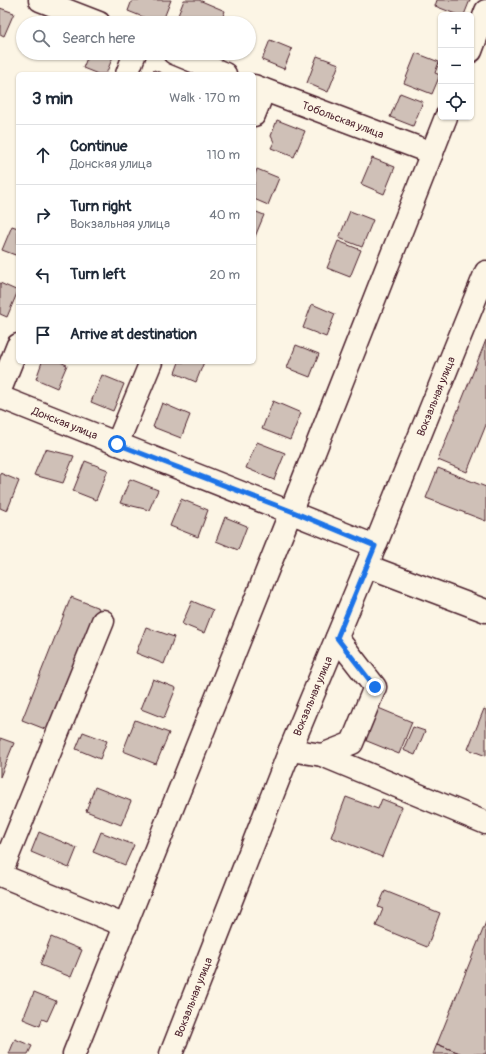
<!DOCTYPE html>
<html lang="en">
<head>
<meta charset="utf-8">
<style>
	:root { --surface:#fff; --page:#f2f2f3; --text:#1f2937; --muted:#747a83; --line:#e0e1e3 }
	body { margin:0; font-family:Pangolin,sans-serif; background:var(--page); color:var(--text) }
	.controls { position:absolute; right:12px; top:12px; display:grid; overflow:hidden; border-radius:6px; box-shadow:0 1px 3px #0004 }
	.controls button { width:36px; height:36px; display:grid; place-items:center; padding:0; border:0; border-bottom:1px solid var(--line); background:var(--surface); color:var(--text); font:20px sans-serif }
	.stop { position:absolute; width:12px; height:12px; margin:-9px; border:3px solid #1a73e8; border-radius:50%; background:#fff }
	.stop.end { background:#1a73e8; border-color:#fff; box-shadow:0 1px 4px #0008 }
	.list { margin:0; padding:0; list-style:none }
	h2 { display:flex; justify-content:space-between; align-items:center; height:52px; margin:0; padding:0 16px; font-size:17px }
	h2 small { font-size:13px; font-weight:400; color:var(--muted) }
	.list li { display:grid; grid-template-columns:26px 1fr auto; gap:12px; align-items:center; box-sizing:border-box; height:60px; padding:0 16px; border-top:1px solid var(--line) }
	.list b { display:block; font-size:15px; white-space:nowrap }
	.list p { margin:0; font-size:13px; white-space:nowrap; color:var(--muted) }
	.list em { font-size:13px; font-style:normal; color:var(--muted) }
	.icon { flex:none; width:22px; height:22px; fill:none; stroke:currentColor; stroke-width:2; stroke-linecap:round; stroke-linejoin:round }
	.map { position:relative; flex:none; width:486px; height:1054px; overflow:hidden }
	.search { position:absolute; background:var(--surface); box-shadow:0 1px 3px #0004; left:16px; top:16px; width:240px; height:44px; display:flex; align-items:center; gap:10px; box-sizing:border-box; padding:0 14px; border-radius:22px; color:var(--muted); font-size:15px }
	.panel { position:absolute; background:var(--surface); box-shadow:0 1px 3px #0004; left:16px; top:72px; width:240px; height:292px; border-radius:6px }
	.map>svg:first-child { display:block }
	.building { fill:#cfc0b7; stroke:#4a1f2b }
	.lines { fill:none; stroke-linecap:round; stroke-linejoin:round }
	.minor-casing { stroke:#4a1f2b; stroke-width:25 }
	.major-casing { stroke:#4a1f2b; stroke-width:25 }
	.minor { stroke:#fcf5e5; stroke-width:22 }
	.major { stroke:#fcf5e5; stroke-width:22 }
	.route { stroke:#1a73e8; stroke-width:5 }
	.labels { text-anchor:middle; dominant-baseline:central; stroke-width:3.5; stroke-linejoin:round; paint-order:stroke }
	.street-label { font-size:11px; fill:#4a1f2b; stroke:#fcf5e5 }
</style>
</head>
<body>
<div class="map">
<svg width="486" height="1054" viewBox="0 0 486 1054">
	<rect width="100%" height="100%" fill="#fcf5e5"/>
	<filter id="ink" filterUnits="userSpaceOnUse"><feTurbulence type="fractalNoise" baseFrequency=".025" numOctaves="2"/><feDisplacementMap in="SourceGraphic" scale="8" xChannelSelector="R" yChannelSelector="G"/><feConvolveMatrix kernelMatrix="1 2 1 2 8 2 1 2 1" color-interpolation-filters="sRGB"/></filter>
	<g filter="url(#ink)">
		<path class="building" d="M132,0H171L162,23H158L128,11Z
			M184,0H199L225,11L220,23H175Z
			M437,0H470L464,15H458L435,6Z
			M0,8L14,13L4,36L0,34Z
			M270,40L292,49L284,69L262,60Z
			M89,53L114,54L106,74H98L83,68Z
			M416,53L439,62L435,73L440,75L432,94L404,83Z
			M317,56L339,64L328,92L307,83Z
			M154,70L164,74H152Z
			M400,93L423,102L413,126L390,117Z
			M277,120L305,131L294,157L271,148L274,142L271,136Z
			M372,158L395,167L384,194L361,184Z
			M257,169L279,178L268,205L254,199V177Z
			M254,211L264,215L254,239Z
			M350,211L373,220L362,247L339,238Z
			M12,226L18,228V256L2,250Z
			M338,241L361,250L350,277L327,268Z
			M0,283L18,291L7,317L0,314Z
			M312,304L335,314L326,337L303,328Z
			M486,340V425L467,472L438,460Z
			M296,345L319,354L310,377L287,368Z
			M42,362H60L67,365L57,388L36,379Z
			M179,362H204L196,382L175,373Z
			M102,375L124,384L113,411L91,402Z
			M273,401L301,413L290,440L262,429Z
			M162,403L190,415L181,438L153,427Z
			M257,442L285,453L274,480L246,468Z
			M45,449L74,456L63,483L34,475Z
			M85,461L108,470L96,500L73,491Z
			M438,468L486,487V521L426,498Z
			M0,473L19,481L7,511L0,508Z
			M130,479L158,490L149,510L120,503Z
			M181,499L208,510L198,537L170,526Z
			M225,517L247,526L238,550L216,541Z
			M71,597L99,608L50,731L22,720Z
			M192,601L213,610L204,633L182,624Z
			M146,627L174,637L164,664L136,653Z
			M153,679L176,688L164,718L141,709Z
			M376,707L412,722L399,754L362,739Z
			M484,709L486,710V756L468,749Z
			M135,720L169,733L156,764L123,751Z
			M413,727L425,731L415,755L403,750Z
			M83,732L107,741L100,759L76,749Z
			M0,738L14,743L0,777Z
			M95,787L131,801L121,825L86,811Z
			M346,797L378,809L382,799L402,807L382,857L331,837Z
			M39,832L77,848L69,868L31,852Z
			M101,832L134,845L125,865L93,852Z
			M385,891L440,913L427,947L376,926L383,909L378,907Z
			M486,922V1054H462L437,1044Z
			M51,937L82,950L71,977L40,965Z
			M34,992L56,1001L47,1021L42,1019L40,1026L23,1019Z
			M15,1039L32,1046L28,1054H9Z
			M437,1044L462,1054H433Z"/>
		<g class="lines">
			<g class="minor-casing">
				<g id="minor">
					<path d="M40,0L99,23"/>
					<path d="M471,51L486,11"/>
					<path d="M174,53L225,74"/>
					<path d="M127,74L135,53"/>
					<path id="s1" d="M254,86L432,153"/>
					<path d="M254,115L264,90"/>
					<path d="M0,390L18,345"/>
					<path id="s2" d="M0,397L375,546"/>
					<path d="M117,444L151,362"/>
					<path d="M367,566L486,611"/>
					<path d="M103,621L0,875L126,926"/>
					<path d="M290,750L322,755L486,823"/>
					<path d="M322,755L352,743L375,687L337,638"/>
					<path d="M74,1054L291,511L446,117"/>
				</g>
			</g>
			<g class="major-casing">
				<g id="major">
					<path id="s3" d="M171,1054L290,750L375,546L486,272"/>
				</g>
			</g>
			<use href="#minor" class="minor"/>
			<use href="#major" class="major"/>
		</g>
	</g>
	<g class="lines" filter="url(#ink)">
		<path class="route" d="M117,444L291,511L375,546L337,638L375,687"/>
	</g>
	<g class="labels">
		<g class="street-label">
			<text stroke="none"><textPath href="#s1" startOffset="95">Тобольская улица</textPath></text>
			<text stroke="none"><textPath href="#s3" startOffset="709">Вокзальная улица</textPath></text>
			<text stroke="none"><textPath href="#s2" startOffset="70">Донская улица</textPath></text>
			<text stroke="none"><textPath href="#s3" startOffset="385">Вокзальная улица</textPath></text>
			<text stroke="none"><textPath href="#s3" startOffset="61">Вокзальная улица</textPath></text>
		</g>
	</g>
</svg>
<div class="controls">
<button>+</button>
<button>−</button>
<button><svg class="icon" aria-label="locate" viewBox="0 0 24 24"><circle cx="12" cy="12" r="6"/><path d="M12 2v4M12 18v4M2 12h4M18 12h4"/></svg></button>
</div>
<div class="stop" style="left:117px;top:444px"></div>
<div class="stop end" style="left:375px;top:687px"></div>
<div class="search"><svg class="icon" aria-label="search" viewBox="0 0 24 24"><circle cx="10" cy="10" r="6"/><path d="M15 15l6 6"/></svg>Search here</div>
<section class="panel">
<h2>3 min<small>Walk · 170 m</small></h2>
<ul class="list">
<li><svg class="icon" aria-label="ahead" viewBox="0 0 24 24"><path d="M12 20V5M6 11l6-6 6 6"/></svg><div><b>Continue</b><p>Донская улица</p></div><em>110 m</em></li>
<li><svg class="icon" aria-label="right" viewBox="0 0 24 24"><path d="M7 20v-9h11M14 6l5 5-5 5"/></svg><div><b>Turn right</b><p>Вокзальная улица</p></div><em>40 m</em></li>
<li><svg class="icon" aria-label="left" viewBox="0 0 24 24"><path d="M17 20v-9H6M10 6l-5 5 5 5"/></svg><div><b>Turn left</b></div><em>20 m</em></li>
<li><svg class="icon" aria-label="arrive" viewBox="0 0 24 24"><path d="M6 21V4h12l-3 4 3 4H6"/></svg><div><b>Arrive at destination</b></div></li>
</ul>
</section>
</div>
</body>
</html>
